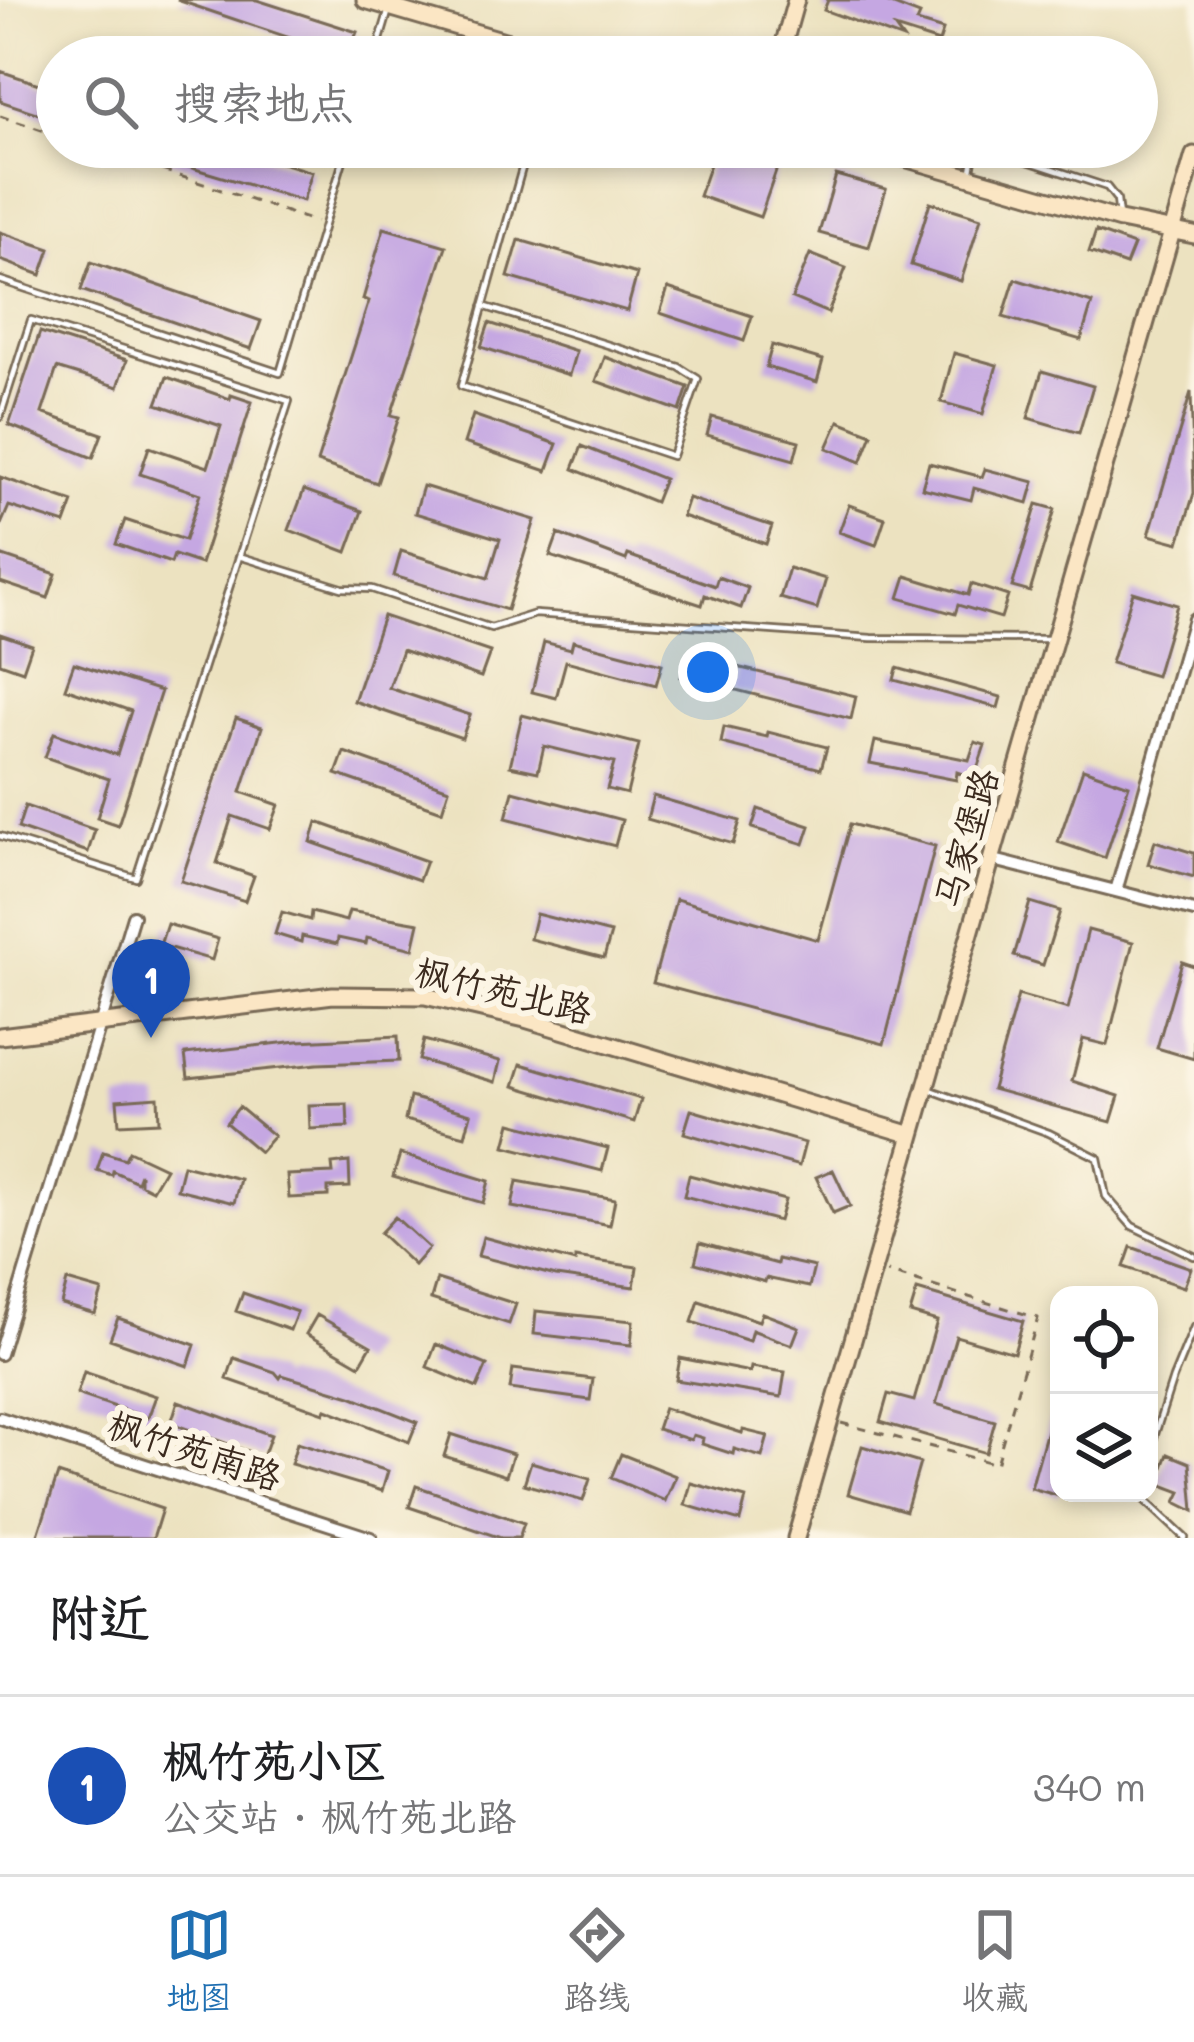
<!DOCTYPE html>
<html lang="zh">
<head>
<meta charset="utf-8">
<style>
	:root { --surface:#fff; --page:#f6f6f6; --text:#202124; --muted:#757577; --line:#e0e0e0; --accent:#1f6fb2 }
	body { margin:0; font-family:Mali,"LXGW WenKai TC",sans-serif; background:var(--page); color:var(--text) }
	.controls { position:absolute; right:36px; bottom:36px; display:grid; overflow:hidden; border-radius:24px; box-shadow:0 6px 18px #0003 }
	.controls button { width:108px; height:108px; display:grid; place-items:center; padding:0; border:0; border-bottom:3px solid var(--line); background:var(--surface); color:var(--text); font:60px sans-serif }
	.you { position:absolute; left:708px; top:672px; width:42px; height:42px; margin:-30px; border:9px solid #fff; border-radius:50%; background:#1a73e8; box-shadow:0 0 0 18px #1a73e833 }
	.badge { display:grid; place-items:center; width:78px; height:78px; border-radius:50%; background:var(--accent); color:#fff; font-size:39px; font-weight:700 }
	.pin { position:absolute; translate:-50% -99px; filter:drop-shadow(0 3px 6px #0008) }
	.pin::after { content:''; position:absolute; top:63px; width:42px; height:36px; background:inherit; clip-path:polygon(0 0,100% 0,50% 100%) }
	.list { margin:0; padding:0; list-style:none }
	h2 { display:flex; justify-content:space-between; align-items:center; height:156px; margin:0; padding:0 48px; font-size:51px }
	h2 small { font-size:39px; font-weight:400; color:var(--muted) }
	.list li { display:grid; grid-template-columns:78px 1fr auto; gap:36px; align-items:center; box-sizing:border-box; height:180px; padding:0 48px; border-top:3px solid var(--line) }
	.list b { display:block; font-size:45px; white-space:nowrap }
	.list p { margin:0; font-size:39px; white-space:nowrap; color:var(--muted) }
	.list em { font-size:39px; font-style:normal; color:var(--muted) }
	.icon { flex:none; width:66px; height:66px; fill:none; stroke:currentColor; stroke-width:2; stroke-linecap:round; stroke-linejoin:round }
	.map { position:relative; flex:none; width:1194px; height:1538px; overflow:hidden }
	.search { position:absolute; background:var(--surface); box-shadow:0 6px 18px #0003; left:36px; right:36px; top:36px; height:132px; display:flex; align-items:center; gap:30px; box-sizing:border-box; padding:0 42px; border-radius:66px; color:var(--muted); font-size:45px }
	.sheet { height:336px; background:var(--surface) }
	nav { display:flex; justify-content:space-around; align-items:center; box-sizing:border-box; height:168px; border-top:3px solid var(--line); background:var(--surface); font-size:33px; color:var(--muted) }
	nav a { display:grid; justify-items:center; gap:6px }
	nav .on { color:var(--accent) }
	.map>svg:first-child { display:block }
	.building { fill:#c5a7e2 }
	.lines { fill:none; stroke-linecap:round; stroke-linejoin:round }
	.lane-casing { stroke:#796a57; stroke-width:10 }
	.street-casing { stroke:#796a57; stroke-width:16 }
	.secondary-casing { stroke:#796a57; stroke-width:21 }
	.path { stroke:#796a57; stroke-width:3; stroke-dasharray:9 9; stroke-linecap:butt }
	.lane { stroke:#fff; stroke-width:4.5 }
	.street { stroke:#fff; stroke-width:10 }
	.secondary { stroke:#fbe6c4; stroke-width:15 }
	.labels { text-anchor:middle; dominant-baseline:central; stroke-width:12; stroke-linejoin:round; paint-order:stroke }
	.street-label { font-size:36px; fill:#3b2a1e; stroke:#fcf5e5 }
</style>
</head>
<body>
<div class="map">
<svg width="1194" height="1538" viewBox="0 0 1194 1538">
	<rect width="100%" height="100%" fill="#fcf5e5"/>
	<filter id="ink" filterUnits="userSpaceOnUse"><feTurbulence type="fractalNoise" baseFrequency=".00833" numOctaves="2"/><feDisplacementMap in="SourceGraphic" scale="24" xChannelSelector="R" yChannelSelector="G"/><feConvolveMatrix kernelMatrix="1 2 1 2 8 2 1 2 1" color-interpolation-filters="sRGB"/></filter>
	<filter id="wash" filterUnits="userSpaceOnUse"><feTurbulence type="fractalNoise" baseFrequency=".004" numOctaves="4" result="noise"/><feDisplacementMap in="SourceGraphic" scale="48" xChannelSelector="R" yChannelSelector="G"/><feGaussianBlur stdDeviation="2.7" result="paint"/><feColorMatrix in="noise" values="0 0 0 0 0 0 0 0 0 0 0 0 0 0 0 0 0 1.4 0 .05"/><feComposite in="paint" operator="in"/></filter>
	<g filter="url(#wash)">
		<rect width="100%" height="100%" fill="#ece2c0"/>
		<g id="blocks">
			<path class="building" d="M177,0H257L357,32L347,57Z
				M828,0H881L920,15L917,22L943,30L939,42L895,28L903,39L824,10Z
				M0,71L57,90V120L0,101Z
				M169,147H228L312,172L303,201L165,160Z
				M716,147H753L781,157L760,217L699,196Z
				M836,175L886,189L869,247L819,233Z
				M930,202L981,218L961,281L911,265Z
				M384,228L446,246L391,415L399,417L377,483L317,462L369,301L363,299Z
				M1096,231L1134,245L1126,265L1089,252Z
				M0,232L50,249L41,275L0,260Z
				M519,240L637,274L627,311L508,277Z
				M810,254L846,268L828,313L792,298Z
				M91,262L261,321L251,349L81,290Z
				M1015,279L1092,303L1081,340L1003,317Z
				M668,288L752,316L744,341L660,313Z
				M489,323L576,351L569,375L481,347Z
				M40,332L127,360L118,387L57,368L42,413L102,434L93,458L9,425Z
				M772,345L823,360L817,382L766,367Z
				M954,353L997,365L983,414L941,402Z
				M605,357L688,387L680,411L596,381Z
				M1042,371L1093,386L1079,433L1028,418Z
				M167,377L230,399L231,395L252,402L201,564L174,555L171,563L116,544L125,520L185,540L200,494L140,474L149,447L208,467L221,426L157,404Z
				M1191,392L1194,493L1179,543L1149,535Z
				M473,415L557,444L547,471L464,443Z
				M712,417L799,441L794,460L707,435Z
				M839,421L872,434L861,462L827,448Z
				M582,446L664,479L655,502L573,469Z
				M929,463L982,477L985,469L1034,482L1028,503L974,488L971,500L922,488Z
				M0,477L73,502L65,524L9,506L0,527Z
				M423,486L535,520L507,610L394,576L401,551L488,578L500,539L415,513Z
				M304,490L362,511L347,552L289,530Z
				M688,498L772,526L766,544L682,516Z
				M1037,504L1055,509L1030,592L1012,587Z
				M849,505L885,518L876,545L839,532Z
				M558,534L626,560L628,555L715,586L718,577L748,588L741,608L705,595L702,605L550,556Z
				M0,555L56,574L48,598L0,582Z
				M789,568L826,579L817,609L780,598Z
				M906,576L968,595L971,584L1008,596L1001,618L958,605L955,614L899,598Z
				M1133,592L1177,605L1156,676L1111,663Z
				M383,616L490,652L481,677L402,650L389,688L470,715L462,738L354,701Z
				M0,634L32,645L23,671L0,663Z
				M573,641L662,664L656,685L566,661L556,698L532,692L544,642L571,649Z
				M687,655L720,663L715,685L681,677Z
				M74,663L161,691L118,825L97,818L109,779L45,757L54,733L117,755L131,711L65,688Z
				M737,667L856,696L851,719L732,689Z
				M897,668L1001,697L998,708L894,680Z
				M522,715L639,744L627,794L607,789L614,763L544,746L538,772L510,766Z
				M236,718L262,727L241,792L279,805L270,829L232,816L217,863L254,876L245,901L181,881Z
				M724,727L767,737L768,732L827,747L821,769L721,743Z
				M875,741L969,760L975,742L985,745L974,778L957,772L956,780L870,763Z
				M344,752L449,789L442,811L336,774Z
				M1083,769L1129,785L1105,858L1058,842Z
				M513,791L622,820L615,846L506,818Z
				M653,796L740,821L733,844L647,819Z
				M25,806L95,830L88,852L18,828Z
				M758,809L810,826L804,844L752,828Z
				M317,822L426,861L419,880L311,842Z
				M850,824L935,846L884,1044L653,983L676,899L818,940Z
				M1155,841L1194,853V877L1148,864Z
				M1030,902L1060,911L1043,965L1014,956Z
				M349,911L419,923L413,949L367,938L366,944L338,938L337,944L302,936L301,942L275,934L282,912L310,920L311,912L346,921Z
				M536,914L611,933L604,958L530,939Z
				M167,924L218,939L212,960L160,945Z
				M1088,930L1133,942L1107,1045L1083,1039L1072,1081L1119,1096L1111,1122L992,1089L1018,995L1068,1009Z
				M1182,962L1194,966V1059L1157,1048Z
				M398,1036L399,1061L317,1064L188,1078L185,1054L298,1041Z
				M424,1040L500,1061L495,1082L419,1060Z
				M521,1064L641,1099L634,1122L514,1086Z
				M158,1097L159,1122L119,1124L117,1100Z
				M410,1097L471,1114L465,1136L405,1120Z
				M347,1104L348,1127L310,1129L309,1105Z
				M239,1107L274,1136L260,1152L226,1123Z
				M691,1110L805,1143L799,1166L684,1133Z
				M511,1123L608,1148L602,1171L505,1146Z
				M129,1151L165,1168L152,1190L140,1184V1174L137,1182L113,1171L112,1175L97,1170L103,1152L125,1159Z
				M400,1154L489,1181L483,1203L393,1177Z
				M349,1162L350,1187L328,1188V1196L289,1198L287,1175L333,1173L332,1164Z
				M183,1165L240,1179L234,1203L177,1189Z
				M833,1170L850,1206L833,1213L816,1177Z
				M689,1175L785,1200L779,1221L684,1196Z
				M517,1181L615,1199L610,1225L512,1207Z
				M395,1217L429,1248L414,1265L380,1233Z
				M483,1237L575,1262V1258L637,1267L634,1287L556,1276L478,1256Z
				M700,1243L777,1264L778,1259L814,1267L809,1287L766,1278L765,1282L695,1263Z
				M1131,1247L1191,1268L1184,1287L1124,1267Z
				M437,1279L516,1304L509,1324L431,1299Z
				M67,1281L102,1291L95,1314L61,1304Z
				M917,1290L1023,1321L1014,1353L956,1336L936,1404L995,1421L986,1453L880,1422L888,1394L914,1401L937,1321L910,1313Z
				M243,1293L297,1312L290,1330L236,1311Z
				M699,1301L759,1321L762,1313L799,1327L792,1345L752,1330L749,1341L692,1322Z
				M536,1311L633,1321L631,1345L534,1334Z
				M317,1315L371,1346L360,1365L306,1334Z
				M118,1318L195,1345L188,1366L110,1339Z
				M436,1344L487,1365L477,1388L427,1367Z
				M234,1358L275,1372L280,1378L282,1375L351,1396L417,1422L409,1442L326,1409L324,1413L227,1379Z
				M680,1358L750,1372L751,1367L785,1372L781,1397L676,1380Z
				M513,1369L593,1379L590,1400L510,1389Z
				M84,1372L156,1396L148,1418L77,1394Z
				M1056,1398H1059V1496L1031,1488Z
				M178,1401L271,1435L263,1457L171,1423Z
				M664,1408L742,1433L743,1430L768,1436L762,1457L734,1449L733,1454L702,1444L703,1438L693,1435L691,1440L657,1429Z
				M451,1434L513,1454L506,1476L444,1456Z
				M297,1443L388,1471L382,1491L291,1464Z
				M862,1446L920,1463L906,1511L848,1494Z
				M621,1454L676,1476L665,1501L611,1478Z
				M1168,1454L1190,1463L1194,1511L1176,1502L1181,1492L1157,1483Z
				M531,1462L590,1479L583,1501L524,1484Z
				M58,1474L162,1509L153,1538H37Z
				M691,1483L746,1498L740,1521L685,1505Z
				M416,1486L524,1523L519,1538H501L409,1507Z"/>
		</g>
	</g>
	<g filter="url(#ink)">
		<use href="#blocks" fill-opacity="0" stroke="#796a57" stroke-width="3"/>
		<g class="lines">
			<g class="lane-casing">
				<path id="lane" d="M375,57L388,13
					M985,147L1107,187L1117,200L1119,217
					M971,171L975,147
					M0,280L280,373L347,147
					M483,306L679,367L698,379L672,456L461,386L528,147
					M0,417L31,320L289,401L136,878L0,836
					M242,557L342,588L372,589L491,628L535,614L871,638L1049,639
					M931,1090L1049,1133L1098,1158L1106,1196L1132,1226L1194,1256
					M1149,1453L1173,1378L1194,1327
					M1137,1493L1185,1538"/>
			</g>
			<g class="street-casing">
				<path id="street" d="M990,859L1194,911
					M1116,891L1194,619
					M0,1354L133,916
					M0,1418L371,1538"/>
			</g>
			<g class="secondary-casing">
				<path id="secondary" d="M365,0L559,57
					M780,57L796,0
					M866,147L1120,220L1194,235
					M0,1036L333,995L425,996L525,1019L912,1135
					M796,1538L1194,155"/>
			</g>
			<path class="path" d="M0,116L57,135
				M94,147L316,222
				M841,1423L996,1464L1038,1318L887,1272"/>
			<use href="#lane" class="lane"/>
			<use href="#street" class="street"/>
			<use href="#secondary" class="secondary"/>
		</g>
	</g>
	<g class="labels">
		<g class="street-label">
			<text transform="translate(965 838) rotate(-74)">马家堡路</text>
			<text transform="translate(504 989) rotate(13)">枫竹苑北路</text>
			<text transform="translate(195 1449) rotate(18)">枫竹苑南路</text>
		</g>
	</g>
</svg>
<div class="controls">
<button><svg class="icon" aria-label="locate" viewBox="0 0 24 24"><circle cx="12" cy="12" r="6"/><path d="M12 2v4M12 18v4M2 12h4M18 12h4"/></svg></button>
<button><svg class="icon" aria-label="layers" viewBox="0 0 24 24"><path d="M12 4l9 5-9 5-9-5zM3 14l9 5 9-5"/></svg></button>
</div>
<div class="you"></div>
<div class="pin badge" style="left:151px;top:1038px;background:#1a4fb4">1</div>
<div class="search"><svg class="icon" aria-label="search" viewBox="0 0 24 24"><circle cx="10" cy="10" r="6"/><path d="M15 15l6 6"/></svg>搜索地点</div>
</div>
<section class="sheet">
<h2>附近<small></small></h2>
<ul class="list">
<li><span class="badge" style="background:#1a4fb4">1</span><div><b>枫竹苑小区</b><p>公交站 · 枫竹苑北路</p></div><em>340 m</em></li>
</ul>
</section>
<nav>
<a class="on"><svg class="icon" aria-label="map" viewBox="0 0 24 24"><path d="M3 6l6-2 6 2 6-2v14l-6 2-6-2-6 2zM9 4v14M15 6v14"/></svg>地图</a>
<a><svg class="icon" aria-label="directions" viewBox="0 0 24 24"><path d="M12 3l9 9-9 9-9-9zM9 14v-3h6M13 9l2 2-2 2"/></svg>路线</a>
<a><svg class="icon" aria-label="saved" viewBox="0 0 24 24"><path d="M7 4h10v16l-5-4-5 4z"/></svg>收藏</a>
</nav>
</body>
</html>
